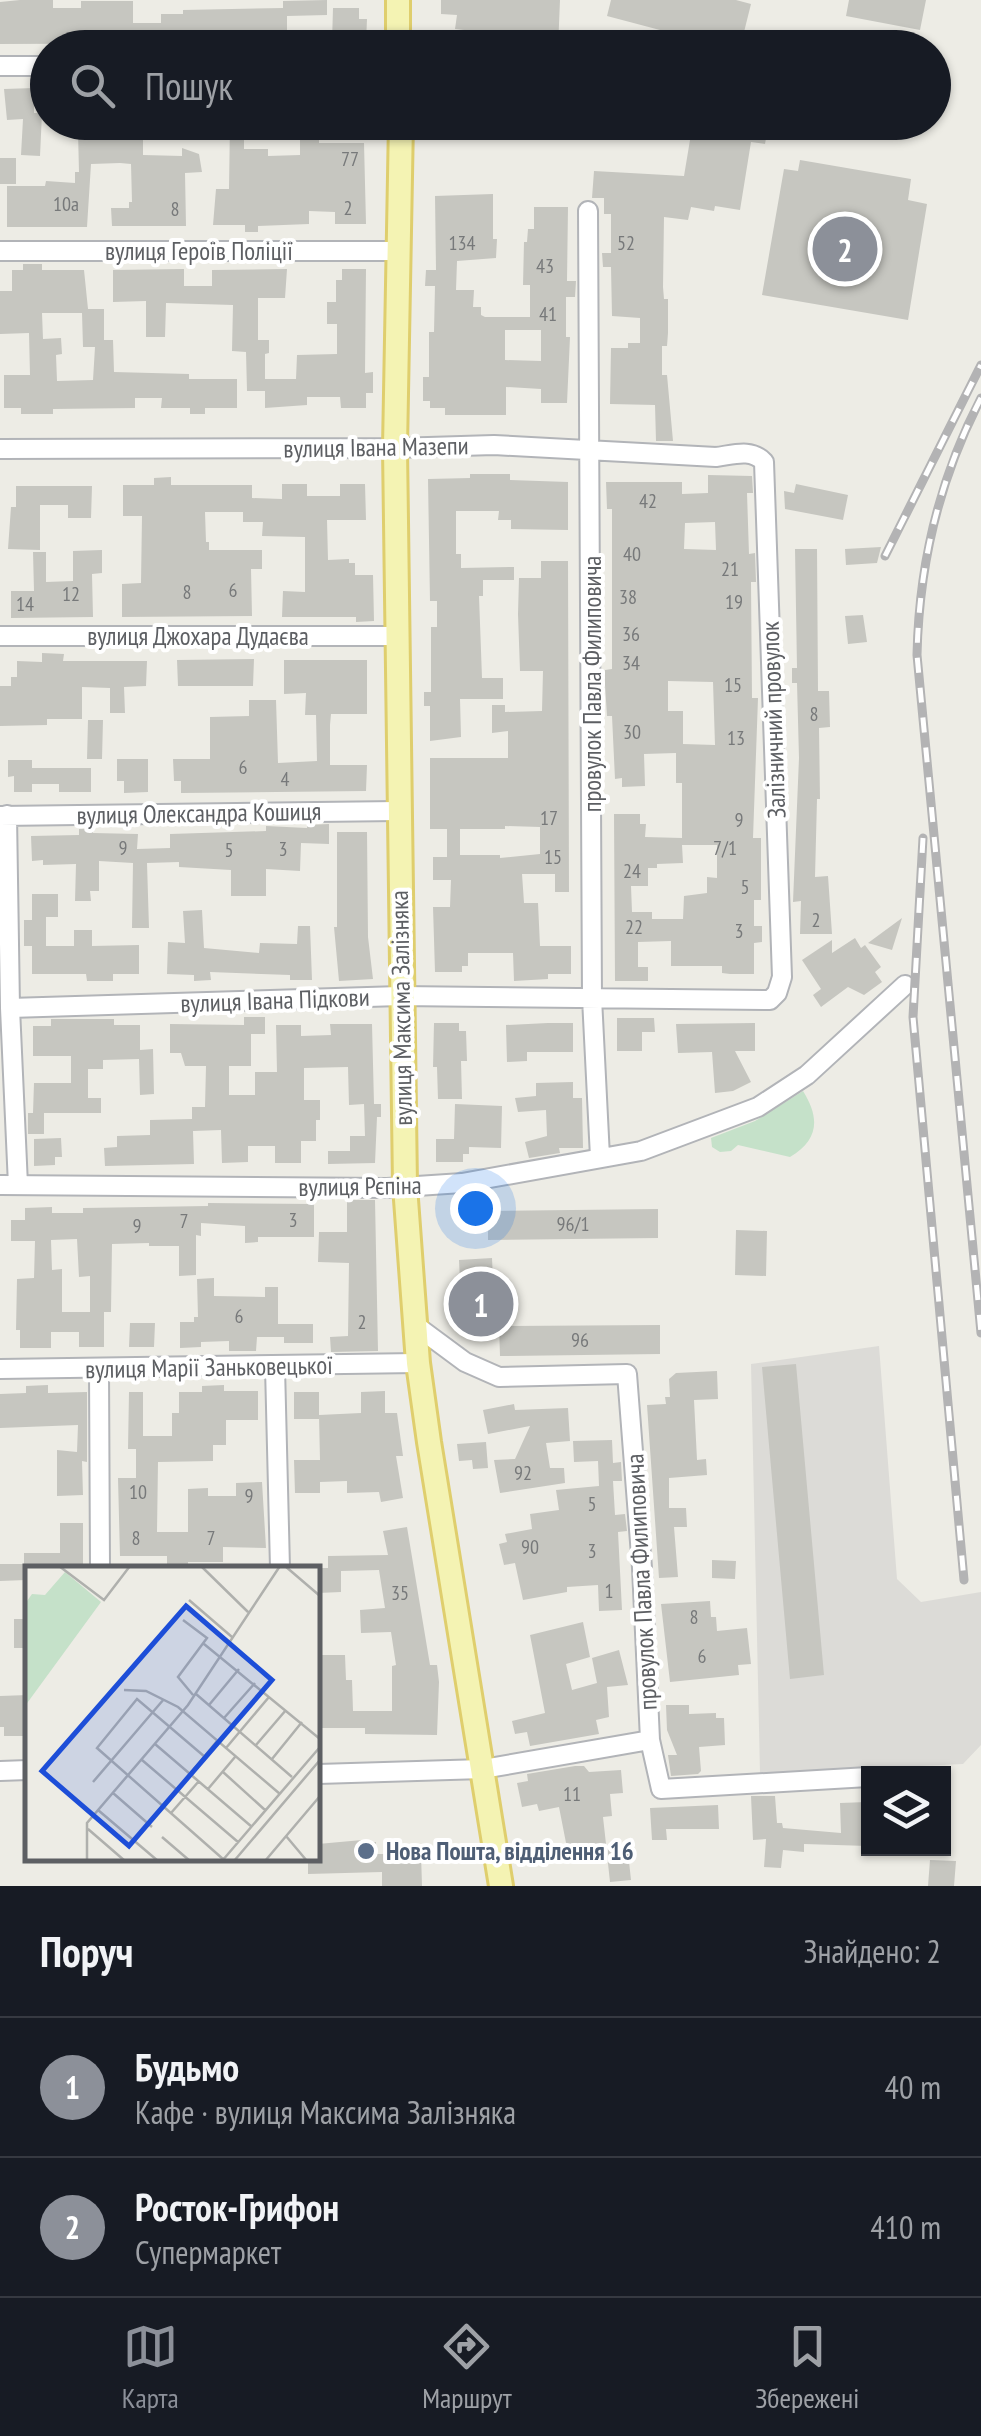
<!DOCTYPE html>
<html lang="uk">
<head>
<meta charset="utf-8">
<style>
	:root { --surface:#171b24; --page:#20242c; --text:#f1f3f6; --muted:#9ea1a6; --line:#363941; --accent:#8c9099 }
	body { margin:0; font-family:"PT Sans Narrow",sans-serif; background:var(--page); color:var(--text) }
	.controls { position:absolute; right:30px; bottom:30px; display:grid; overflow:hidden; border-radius:0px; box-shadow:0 2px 8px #0004 }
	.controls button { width:90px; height:90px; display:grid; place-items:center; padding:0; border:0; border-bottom:2px solid var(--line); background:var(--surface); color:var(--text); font:50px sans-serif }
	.you { position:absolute; left:475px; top:1208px; width:35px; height:35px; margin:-25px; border:8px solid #fff; border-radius:50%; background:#1a73e8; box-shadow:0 0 0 15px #1a73e833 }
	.badge { display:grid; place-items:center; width:65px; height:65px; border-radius:50%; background:var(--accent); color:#fff; font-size:32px; font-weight:700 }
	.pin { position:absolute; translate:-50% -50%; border:5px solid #fff; box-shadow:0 2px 10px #0006 }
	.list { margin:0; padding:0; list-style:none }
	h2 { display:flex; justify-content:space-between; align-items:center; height:130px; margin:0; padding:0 40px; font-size:42px }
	h2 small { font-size:32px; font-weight:400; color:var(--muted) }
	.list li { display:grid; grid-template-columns:65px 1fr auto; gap:30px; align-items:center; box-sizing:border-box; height:140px; padding:0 40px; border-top:2px solid var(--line) }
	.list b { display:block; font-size:38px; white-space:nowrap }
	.list p { margin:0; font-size:32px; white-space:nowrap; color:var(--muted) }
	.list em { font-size:32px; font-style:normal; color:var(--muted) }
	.icon { flex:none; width:55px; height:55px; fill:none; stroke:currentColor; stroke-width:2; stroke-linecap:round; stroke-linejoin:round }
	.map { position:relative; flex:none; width:981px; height:1886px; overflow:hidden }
	.search { position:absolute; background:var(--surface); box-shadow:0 2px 8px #0004; left:30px; right:30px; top:30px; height:110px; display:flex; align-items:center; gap:25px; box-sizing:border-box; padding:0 35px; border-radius:55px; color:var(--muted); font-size:38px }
	.sheet { height:410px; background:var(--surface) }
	nav { display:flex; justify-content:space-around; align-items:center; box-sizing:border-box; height:140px; border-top:2px solid var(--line); background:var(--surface); font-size:28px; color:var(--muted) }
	nav a { display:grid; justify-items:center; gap:5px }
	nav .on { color:var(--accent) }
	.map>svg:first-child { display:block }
	.industrial { fill:#dcdbd7 }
	.green { fill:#c5e1c9 }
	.building { fill:#c6c6c0; fill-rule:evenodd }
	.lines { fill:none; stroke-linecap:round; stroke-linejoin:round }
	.minor-casing { stroke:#b2b4b8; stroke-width:22 }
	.major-casing { stroke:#dfce6d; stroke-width:28 }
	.minor { stroke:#fff; stroke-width:18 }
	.major { stroke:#f4f3b3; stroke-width:22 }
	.rail-casing { stroke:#b3b3b4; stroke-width:9 }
	.rail { stroke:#fff; stroke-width:5; stroke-dasharray:15; stroke-linecap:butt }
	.service-dot { fill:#5c6f8a; stroke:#fff; stroke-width:4 }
	.labels { text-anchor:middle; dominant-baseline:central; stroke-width:8; stroke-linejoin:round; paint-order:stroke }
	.number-label { font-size:20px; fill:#77797a }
	.street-label { font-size:25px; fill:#5d5f63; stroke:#fff }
	.service-label { font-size:25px; font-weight:bold; fill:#4e5e75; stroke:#fff; text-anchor:start }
	.inset-road { fill:none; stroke:#afb0ad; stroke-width:2.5 }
	.view { fill:#1d4ed8; fill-opacity:0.15; stroke:#1d4ed8; stroke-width:5 }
	.inset-edge { fill:none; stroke:#5d5f63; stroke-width:5 }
</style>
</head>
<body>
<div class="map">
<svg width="981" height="1886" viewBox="0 0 981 1886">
	<rect width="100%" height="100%" fill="#edece5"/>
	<path class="industrial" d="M879,1346L897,1579L921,1602L981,1592V1745L963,1764L760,1773L751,1364Z"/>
	<path class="green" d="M803,1091C820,1118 819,1140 790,1157L738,1145L731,1151L720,1152L712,1147L711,1138L755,1121Z"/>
	<path class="building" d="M20,0H53V8H81V1H133V23H161V14H183V10L283,8V1L327,0V15L287,16V43L0,44V2Z
		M441,0H560L558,48H463L464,30L455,29L457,15L441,14Z
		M611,0H736L751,4L740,48H728L607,16Z
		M849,0H926L920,30L846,16Z
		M333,8H359V19H367L366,43L332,42Z
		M34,88V113H42L40,156L21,155L23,119L7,120L4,89Z
		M125,122H143V155L182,156V148L199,154L202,172L185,173L186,226H112L111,208H129V202H132L131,164L120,163L91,164L87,227H7V186H45L46,181L75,183V172H79L78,132L125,137Z
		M693,122H769L765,144L751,142L740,210L715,206L714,211L691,207L688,220L664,217L663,287L664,299H668V333L667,346H662V375H667L673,441H656L655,405L610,404L611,348H628V343H640V318L612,316L611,267H603L602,253H611V214H604V198H592L594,171L684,176Z
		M230,123H244V149H268V156L300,155V133H319V143H364L366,224H335V212L309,211V224L258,226V232H245V225H213L216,189H229Z
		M0,158H16V184H0Z
		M800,160L911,179L908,200L927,204L908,320L762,295L784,169L798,171Z
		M493,194V239H497L496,258L457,261L456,290H474L473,307H481V315L485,317H530V285H523L524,242H527L528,229H534V207H568L567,281H576L575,297H566V337H570L567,403H541V389L506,387V415H445V408H430V401H423V377H429V332H434L435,286H425L426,270H436L435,196ZM505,330H541V361L505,360Z
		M23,264H42V270H84L88,309H104V340H113L114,372L189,374V379H237V408H205V414H190V408H161L162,398H135V408L53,409V414H21V408H4V375H30L29,333L0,334V291H12V270H23ZM42,313H82L83,347H95L93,380L57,381L56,355L62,354L61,338L43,339Z
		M184,269V286H212V270L287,269L285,298H258V340H269V353L265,354V379H296L297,355L337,354V324H327V302H336V280H342V269H366L365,373L373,372V393H366V408H341L340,397H307V405L265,408V391H247L246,352L232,351L233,305L166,303L165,337H146V301L113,302V270Z
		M470,474H510V480L568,482V530L511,529V520H498L499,511H456V554H461V568L514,567V580H483V596H479L482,678H503V699H460L461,737L430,741V706H424V692H431V627H437V601H430L428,479L470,478Z
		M708,475L752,476L753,493H747L749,554L755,553L756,582H751L752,698H758L753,838H761V900H754V926H762V942L754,943V974H730L722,973V966H671V941L638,942V967H648V981H615L614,814H640V824H646L645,837L682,838V783H676V753L644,754L645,786L622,787V778L615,779L612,716H607L605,685V670L612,669V509H607L606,482H682V494L708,493ZM715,522L716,550L684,549L685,523ZM668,681L713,682L715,745L683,744V711H668ZM682,845H717V878L707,877V893L684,896L683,919H652V912H632L631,886H648V868H657V864L683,863Z
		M171,477V485H252V498L282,499V484H307V496H340V484H365L366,520H327L328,560L349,559V563H355V575H373L374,621L356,622V617H282L283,591L305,592V537L262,536L263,522H243V512H205L206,542H209V550H262V569H251L252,616L122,617V584L141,583L142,516H123V485H154V478Z
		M796,484L848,495L843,520L785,509L784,491L794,493Z
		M16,486H92L91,518H68V505H40V550L8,549L11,507H16Z
		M881,547L877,563L846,565L845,549Z
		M795,549H817L818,691H829L830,727L819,728L820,799H817L815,877L828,876L832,934H800L801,901L793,902L799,758L797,683H792V668H797Z
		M102,550V573L92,574L93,617L11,618V591H34L33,552H46V582L73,581V551Z
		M541,561H568L569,892H555V874H522L524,903H538L540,946H571V974H548V979L514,981L513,953H468V966H462V972H435L433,907H450L451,880H433V857H447V829H430V758H508V731L492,733V705H505V712L542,711L543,671H520L518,614L519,578H541ZM505,826L540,827V854L500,858V855H460V829H505Z
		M863,615L867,642L848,644L845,616Z
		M42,653L64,654L63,661H147L146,686L124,687L125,713H110V688L82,687V719H47V725L0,726V686H11V677H17V661L42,662Z
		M254,659L253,686H178L177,660Z
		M284,660H367V714H331L330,725V765H367L366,791L181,793V781H174L173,759H210V717L249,716V700H276L278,763L317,761L316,715H305L306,693L284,694Z
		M88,720H103L102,759H87Z
		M117,759H148V792L124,793V781H117Z
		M8,760H32V768H91V792H59V784H32V792H14V776L8,777Z
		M329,824V844L301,843L300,871L266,869V896H231V870L179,867V862L147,863L149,928H132L133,863L99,861V891H90L91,901H75L76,864L43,865V860L32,861L31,836L79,835V829H93V833L138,834L137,849L170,848V834L266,831V826L307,828V825Z
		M337,832H367L368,937L373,979L339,981L334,927H337Z
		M32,894H58V917H46V946H74V930H92V946L139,945V974H113V981H87L86,974H32V946H24V920H32Z
		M202,910L204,948L259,953L260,943L297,944L298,926H310L312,980H290V975L210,972L211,980L194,981V975L167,974L168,942L185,943L183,911Z
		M902,918L892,950L868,943Z
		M855,938L861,948L865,945L881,967L875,972L882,982L864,995L848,987L821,1007L813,995L821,989L802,960L832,940V953Z
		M244,1017H265V1034H251V1066H229V1095H255V1072H277L276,1025H301V1036L331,1035L330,1024H372L374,1104H381V1117H377L375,1163L328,1164V1151H350V1136H365L364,1104L349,1105L348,1067L304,1068V1100H320V1120H316V1141H301V1163H275V1146H248V1162L222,1163L221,1130L193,1131L194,1164L105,1166L104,1148L117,1147V1136L150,1135V1120L192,1119V1107H205L206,1066H185L181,1053H170V1024L244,1025Z
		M617,1018H654L655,1032H642V1051H617Z
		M51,1019H114V1025H140V1050L153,1049L154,1094L140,1095L139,1059L103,1060V1069H88V1098H101V1113H37H44V1134H28V1113H33L34,1083H71V1056H33V1026H51Z
		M434,1023H459V1031H466L467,1061H461L462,1099H438L437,1067H433Z
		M548,1023H573V1052H527V1061L507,1062L506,1025Z
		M755,1023V1051H735L751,1082L733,1091L715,1093L712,1052L678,1053L676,1024Z
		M573,1082V1098H582L583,1148H559L560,1153L529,1158L525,1142L547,1136L546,1110L518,1112L515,1098L536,1096V1083Z
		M455,1104L502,1106L501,1148L469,1147V1154H463V1162H436V1139H454Z
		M61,1138L62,1157H55V1165L34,1166V1139Z
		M347,1200H375L378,1351L331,1352L330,1337L348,1336L349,1263L318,1262L319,1232H347Z
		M208,1203L314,1204V1237H258V1242L245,1243V1226L201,1223V1236L196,1235V1275L179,1276V1246H149V1243L112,1244L111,1312H104V1347H79V1332H51V1348H20V1330H16L17,1279L34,1278L35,1241H11V1220H25V1208L52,1207V1213H83V1208L208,1206ZM77,1239L79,1277L90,1276V1312H62V1269L52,1270L51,1240Z
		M658,1209V1238L488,1240V1211Z
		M736,1230L767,1231L766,1276L735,1275Z
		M492,1258L495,1321L462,1323L459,1260Z
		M214,1278V1296L265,1297V1287H278V1324H313V1343H284V1337H257L256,1351H229V1341L201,1342V1347L180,1348V1322H194V1317H198L197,1279Z
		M130,1323H155L154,1347H129Z
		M660,1325V1354L500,1356L499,1326Z
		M796,1364L824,1675L790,1679L762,1367Z
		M717,1371L718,1399L694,1400L697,1460L706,1459L707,1475L669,1478V1508H686L687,1527H674L678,1577L659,1578L647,1405L666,1404L665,1397H670L669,1379L676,1373Z
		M48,1385V1393L87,1392V1462L82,1461L83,1495L57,1496V1450L77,1452L78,1425L0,1428V1394L26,1393V1386Z
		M224,1385V1391H258V1420H226V1445H213V1461L158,1462L157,1532H188V1489L208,1488V1496H236V1483L262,1482L266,1548L223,1547V1562H188V1568H167V1556H120L118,1478H136V1449H128L129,1392H143V1436H172V1413H179V1392H202V1386Z
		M385,1391V1413H397L403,1456H396L403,1498L381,1502L379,1492L347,1493V1481L320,1482V1493H295L294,1460H320L319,1415L361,1413V1392Z
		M294,1392H319V1419H294Z
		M514,1404L515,1410L568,1408L570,1441L546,1443L550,1468H564L565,1483L500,1493L494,1460L515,1459L530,1426L488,1434L483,1410Z
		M612,1440L613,1463L621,1462L622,1481H613L615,1515L625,1514L627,1531L618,1532L622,1610L599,1611L598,1585L567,1587V1592L523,1600L515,1563L504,1565L499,1544L507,1542L505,1534L532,1529L530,1514L559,1510L556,1490L599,1486L598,1461L574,1462L573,1441Z
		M486,1442L488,1468L473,1469L472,1460L459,1461L457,1444Z
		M60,1523H83V1568H27L26,1580L0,1581V1564H24V1553H60Z
		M407,1527L430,1665H437L439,1682L437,1735L365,1734V1728H318V1655H345L346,1680H352L353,1711H392V1666L396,1665L391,1632L361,1633L360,1610L385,1608L379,1570L341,1571V1592L318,1593V1568H328V1556L388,1555L383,1531Z
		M712,1560L736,1561L735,1579L712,1578Z
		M710,1601L711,1617H716L717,1631L747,1628L751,1664L738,1665L739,1675L670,1682L661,1604Z
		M14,1619H28V1648H14Z
		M583,1622L590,1657L566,1664L572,1690L597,1683L592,1658L619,1650L628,1685L607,1687L609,1717L596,1720L599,1734L530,1746L527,1732L515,1734L512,1721L545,1713L530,1635Z
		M28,1695V1736H4V1727H0V1696Z
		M666,1705H689V1714L716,1713V1718H724L725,1745L699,1747L701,1771L698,1774L671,1776L668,1755H677L667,1730Z
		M575,1766H584L589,1772L621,1770L623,1793L610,1794L612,1816L603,1817L606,1844L567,1848L559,1807L539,1811L537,1804L522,1807L517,1783L528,1781L527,1774Z
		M751,1796H775L777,1823H782L783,1828L841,1833L840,1803L867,1802L868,1846L804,1844V1852L783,1850L781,1868L764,1867L766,1839L753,1840Z
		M718,1805L719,1829H666L667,1840H652L650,1808Z
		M362,1840L361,1843L376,1842V1854H421L422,1886H382V1872L308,1874V1858H318V1844Z
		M627,1843L631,1880L610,1882L606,1845Z
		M930,1860L956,1861L954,1886H928Z"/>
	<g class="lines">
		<g class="minor-casing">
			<path id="minor" d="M0,66H48
				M588,211L592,998L600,1157
				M0,251H399
				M0,449L395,448L494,445L716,457C733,455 751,448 764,462L782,977L777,993L770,1000L400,996L10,1008
				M0,636H396
				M7,815L10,1008L18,1185
				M0,816L398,811
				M0,1185L387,1188L462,1183L641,1151L758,1107L807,1075L905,985
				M415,1325L465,1362L499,1377L627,1374L642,1568L650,1740L661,1789L868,1777
				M275,1367L280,1568
				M0,1369L418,1363
				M99,1370L100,1568
				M0,1771L28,1770
				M318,1774L483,1769L650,1740"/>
		</g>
		<g class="major-casing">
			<path id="major" d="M398,0V48
				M401,122L395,448L405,1186L418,1363L429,1442L501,1886"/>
		</g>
		<use href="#minor" class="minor"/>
		<use href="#major" class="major"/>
		<g class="rail-casing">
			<path id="rail" d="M981,398C939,479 919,564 917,655L981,1333
				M885,556L981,365
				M923,838L913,1017L964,1580"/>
		</g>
		<use href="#rail" class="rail"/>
	</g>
	<circle class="service-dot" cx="366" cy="1851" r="10"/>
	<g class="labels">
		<g class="number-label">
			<text x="350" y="159">77</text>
			<text x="66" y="204">10а</text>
			<text x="348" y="208">2</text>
			<text x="175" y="209">8</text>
			<text x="462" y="243">134</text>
			<text x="626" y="243">52</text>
			<text x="545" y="266">43</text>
			<text x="548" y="314">41</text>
			<text x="648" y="501">42</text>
			<text x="632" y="554">40</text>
			<text x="730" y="569">21</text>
			<text x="233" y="590">6</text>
			<text x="187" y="592">8</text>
			<text x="71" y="594">12</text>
			<text x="628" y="597">38</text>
			<text x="734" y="602">19</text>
			<text x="25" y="604">14</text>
			<text x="631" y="634">36</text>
			<text x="631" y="663">34</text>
			<text x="733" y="685">15</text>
			<text x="814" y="714">8</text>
			<text x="632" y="732">30</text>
			<text x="736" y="738">13</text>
			<text x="243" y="767">6</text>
			<text x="285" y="779">4</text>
			<text x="549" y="818">17</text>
			<text x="739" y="820">9</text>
			<text x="123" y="848">9</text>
			<text x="725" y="848">7/1</text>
			<text x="283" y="849">3</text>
			<text x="229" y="850">5</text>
			<text x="553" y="857">15</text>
			<text x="632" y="871">24</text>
			<text x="745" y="887">5</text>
			<text x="816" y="920">2</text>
			<text x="634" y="927">22</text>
			<text x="739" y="931">3</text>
			<text x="293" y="1220">3</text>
			<text x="184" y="1221">7</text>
			<text x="573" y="1224">96/1</text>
			<text x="137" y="1226">9</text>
			<text x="239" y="1316">6</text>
			<text x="362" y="1322">2</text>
			<text x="580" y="1340">96</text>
			<text x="523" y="1473">92</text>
			<text x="138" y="1492">10</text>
			<text x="249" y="1496">9</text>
			<text x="592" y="1504">5</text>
			<text x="136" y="1538">8</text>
			<text x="211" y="1538">7</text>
			<text x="530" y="1547">90</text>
			<text x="592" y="1551">3</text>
			<text x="609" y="1591">1</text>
			<text x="400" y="1593">35</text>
			<text x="694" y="1617">8</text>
			<text x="702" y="1656">6</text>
			<text x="572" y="1794">11</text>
		</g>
		<g class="street-label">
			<text x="199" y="251">вулиця Героїв Поліції</text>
			<text transform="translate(376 447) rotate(-1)">вулиця Івана Мазепи</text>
			<text x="198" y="636">вулиця Джохара Дудаєва</text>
			<text transform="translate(592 684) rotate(-90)">провулок Павла Филиповича</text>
			<text transform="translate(773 720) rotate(-92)">Залізничний провулок</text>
			<text transform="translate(199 813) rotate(-1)">вулиця Олександра Кошиця</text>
			<text transform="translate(275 1000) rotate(-2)">вулиця Івана Підкови</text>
			<text transform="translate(401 1008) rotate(-91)">вулиця Максима Залізняка</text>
			<text transform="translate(360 1186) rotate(-1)">вулиця Рєпіна</text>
			<text transform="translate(209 1367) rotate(-1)">вулиця Марії Заньковецької</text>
			<text transform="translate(641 1582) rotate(-93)">провулок Павла Филиповича</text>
		</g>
		<g class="service-label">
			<text x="386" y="1851">Нова Пошта, відділення 16</text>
		</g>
	</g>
	<g transform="translate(25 1566)">
		<rect width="295" height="295" fill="#edece5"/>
		<path d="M40,6L76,36L0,140V38L7,28L20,29Z" fill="#c5e1c9"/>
		<path class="inset-road" d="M34,0L79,34L105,0M176,0L223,46M260,0L295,30M164,34L207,71M158,54L182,72L153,111L168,129M179,78L295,173M99,124L121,125L153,141L255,228M171,128L267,211M184,139L214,103M199,152L230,117M130,178L227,261M231,179L261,144M201,182L244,131M180,191L112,133L72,182L198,293M247,193L277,156M117,194L213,276M198,206L240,244M165,208L192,175M68,216L139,133M183,223L210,191M88,227L127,261M73,244L133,295M146,247L174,215M63,263L100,295M261,270L282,295M137,271L165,295M62,295V257L163,139L255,0M197,295L295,181M209,295L295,194M240,295L295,230"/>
		<path class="view" d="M161,40L247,114L104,280L17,205Z"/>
		<rect width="295" height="295" class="inset-edge"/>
	</g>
</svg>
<div class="controls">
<button><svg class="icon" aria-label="layers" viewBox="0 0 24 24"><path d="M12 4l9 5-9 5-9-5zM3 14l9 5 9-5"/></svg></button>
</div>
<div class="you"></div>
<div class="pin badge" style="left:481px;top:1304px">1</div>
<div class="pin badge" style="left:845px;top:249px">2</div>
<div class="search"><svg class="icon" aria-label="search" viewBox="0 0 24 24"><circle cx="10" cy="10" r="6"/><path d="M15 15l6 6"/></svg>Пошук</div>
</div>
<section class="sheet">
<h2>Поруч<small>Знайдено: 2</small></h2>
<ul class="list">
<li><span class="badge">1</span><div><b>Будьмо</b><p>Кафе · вулиця Максима Залізняка</p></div><em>40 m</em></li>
<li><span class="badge">2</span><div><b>Росток-Грифон</b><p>Супермаркет</p></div><em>410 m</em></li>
</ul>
</section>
<nav>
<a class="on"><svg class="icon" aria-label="map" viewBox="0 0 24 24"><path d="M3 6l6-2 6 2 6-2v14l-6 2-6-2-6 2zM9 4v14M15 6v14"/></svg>Карта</a>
<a><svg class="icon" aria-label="directions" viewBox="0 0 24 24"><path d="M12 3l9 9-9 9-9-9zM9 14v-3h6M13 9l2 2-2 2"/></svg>Маршрут</a>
<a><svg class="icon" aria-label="saved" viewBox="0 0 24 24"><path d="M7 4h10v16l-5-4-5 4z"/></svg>Збережені</a>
</nav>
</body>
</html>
